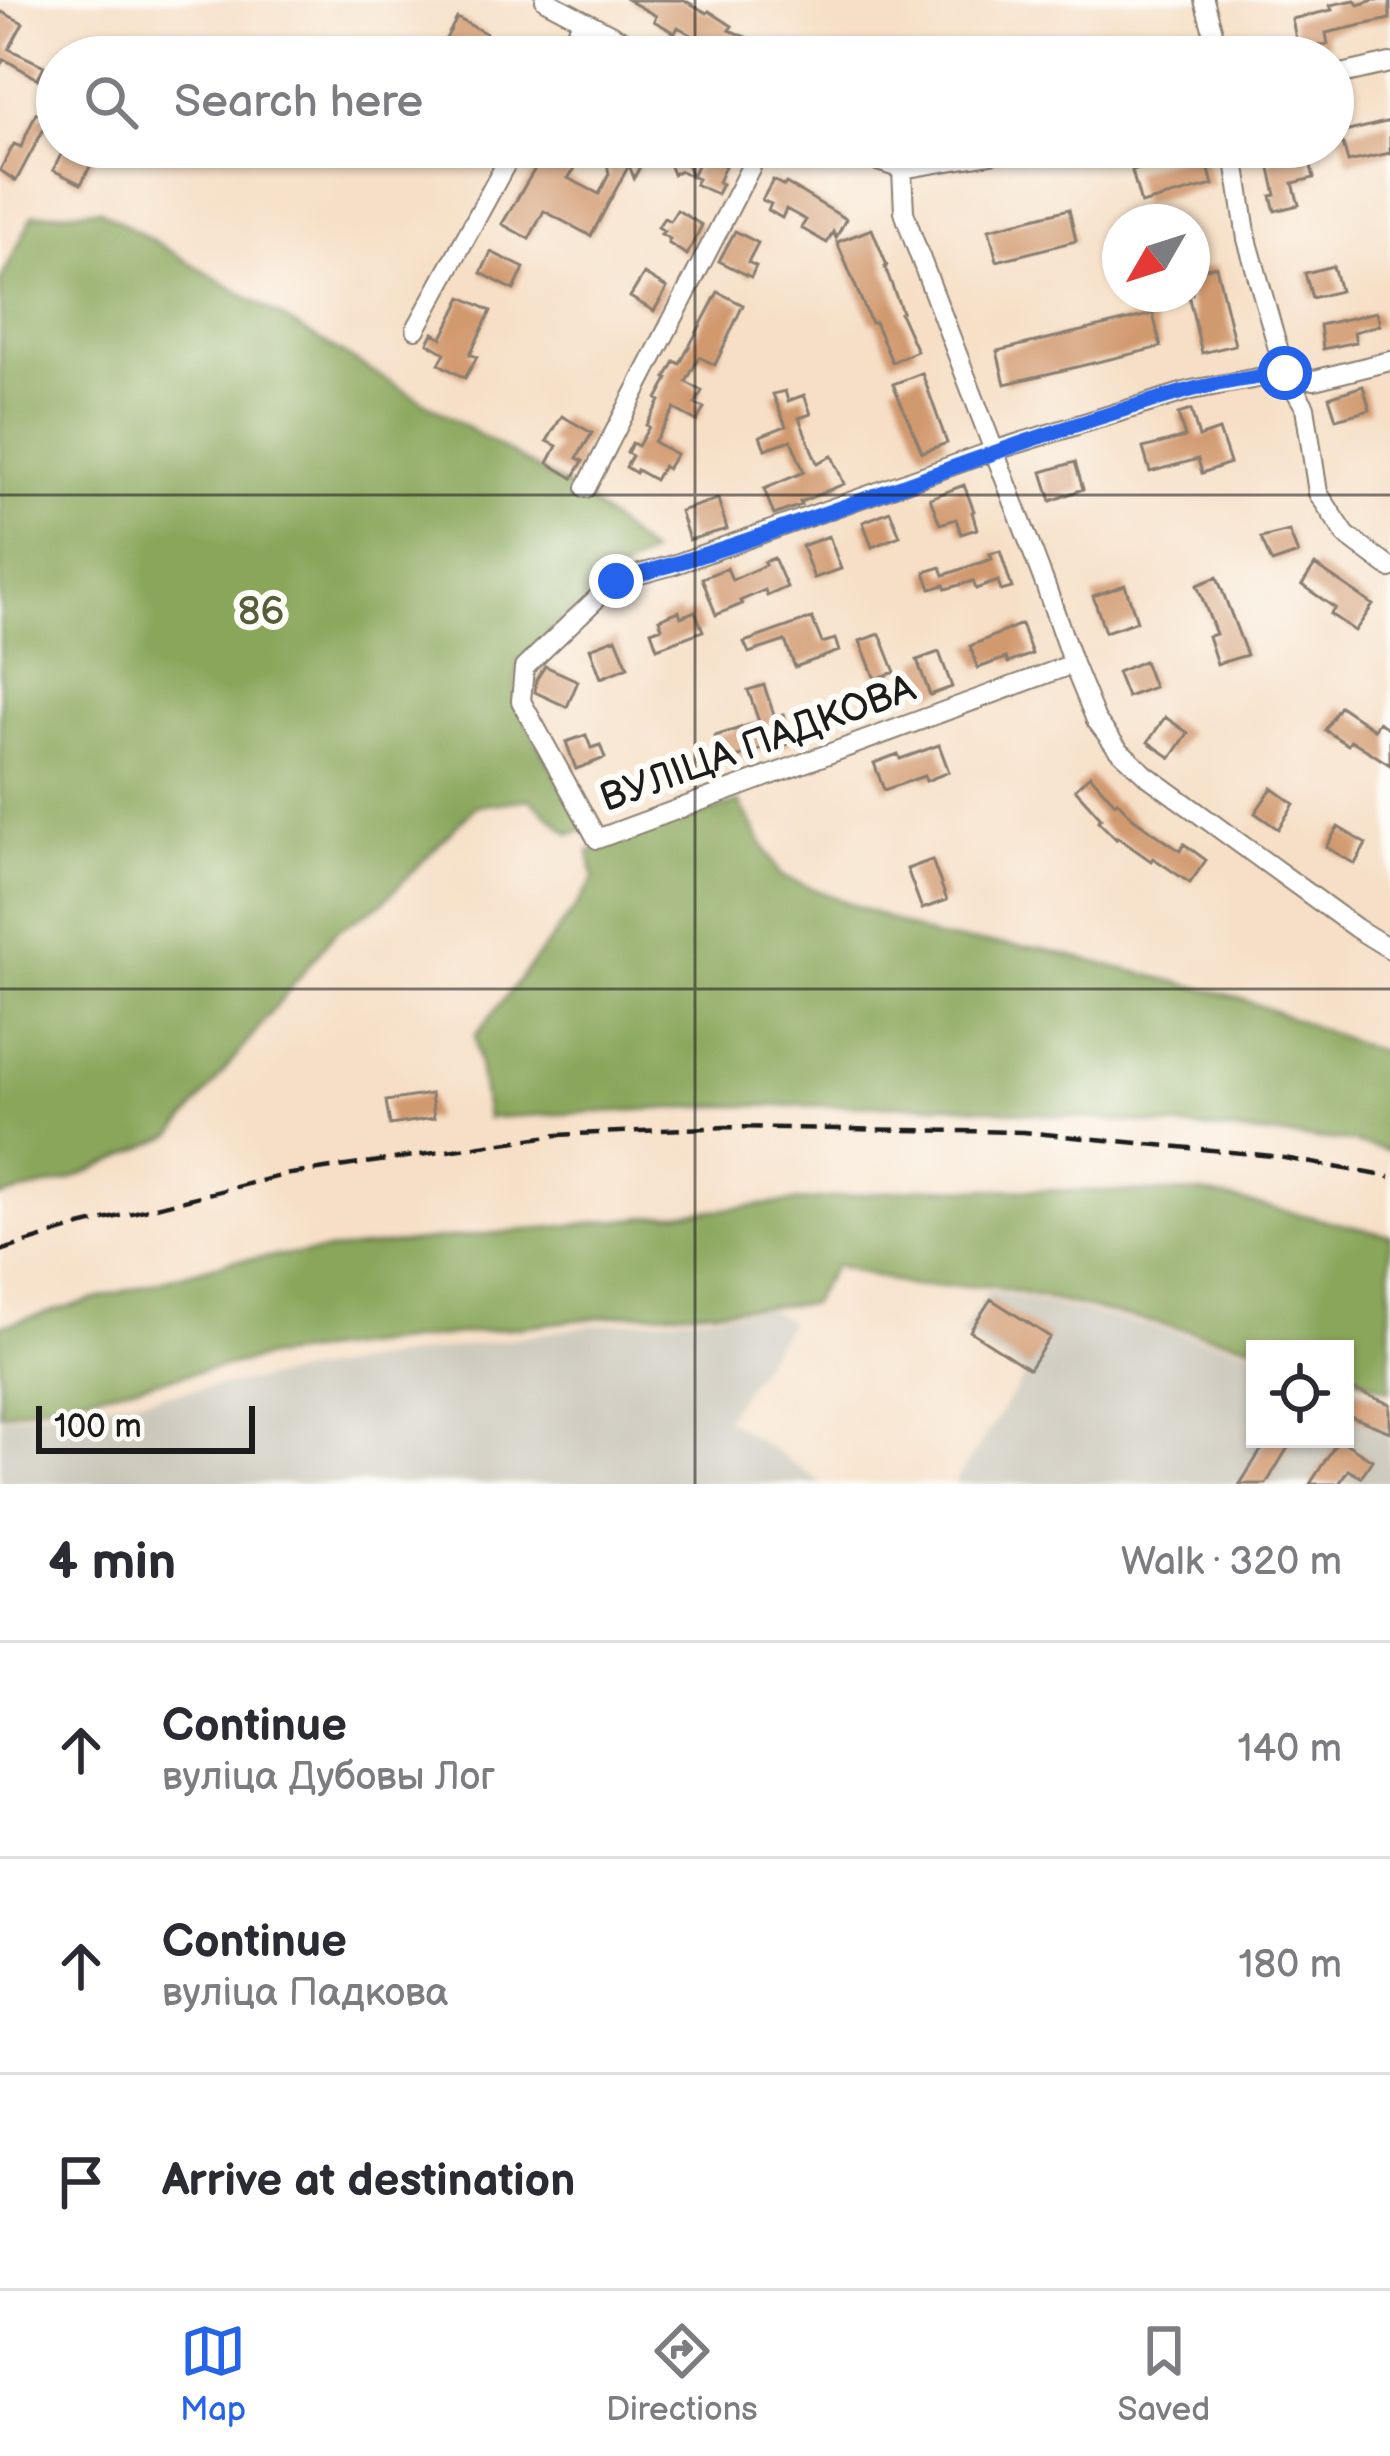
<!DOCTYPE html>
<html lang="en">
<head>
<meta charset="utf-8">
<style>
	:root { --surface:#fff; --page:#f2f2f3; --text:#2b2b33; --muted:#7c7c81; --line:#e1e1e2; --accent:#2563eb }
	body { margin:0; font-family:"Balsamiq Sans",sans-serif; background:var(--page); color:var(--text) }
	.controls { position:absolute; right:36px; bottom:36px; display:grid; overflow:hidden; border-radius:0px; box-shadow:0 3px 9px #0004 }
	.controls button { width:108px; height:108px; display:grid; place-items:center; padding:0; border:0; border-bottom:3px solid var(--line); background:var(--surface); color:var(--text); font:60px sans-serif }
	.compass { position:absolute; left:1102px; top:204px; width:108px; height:108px; border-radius:50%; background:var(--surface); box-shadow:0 3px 9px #0004; rotate:231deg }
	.scale { position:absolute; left:36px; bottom:30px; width:219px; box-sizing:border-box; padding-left:12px; border:6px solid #1c1c1c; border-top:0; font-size:33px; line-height:42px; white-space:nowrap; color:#1c1c1c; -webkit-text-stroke:9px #fdfcf7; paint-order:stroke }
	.stop { position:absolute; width:36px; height:36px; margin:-27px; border:9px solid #2563eb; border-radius:50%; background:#fff }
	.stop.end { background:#2563eb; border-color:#fff; box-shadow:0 3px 12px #0008 }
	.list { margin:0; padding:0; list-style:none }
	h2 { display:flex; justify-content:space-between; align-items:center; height:156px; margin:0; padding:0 48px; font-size:51px }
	h2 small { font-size:39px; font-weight:400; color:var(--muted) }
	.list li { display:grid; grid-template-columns:78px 1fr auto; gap:36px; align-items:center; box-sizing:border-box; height:216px; padding:0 48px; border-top:3px solid var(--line) }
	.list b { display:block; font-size:45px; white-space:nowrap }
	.list p { margin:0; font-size:39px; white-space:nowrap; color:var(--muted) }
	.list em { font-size:39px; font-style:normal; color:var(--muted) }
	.icon { flex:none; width:66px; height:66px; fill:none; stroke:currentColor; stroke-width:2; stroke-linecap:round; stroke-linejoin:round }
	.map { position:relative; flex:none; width:1390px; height:1484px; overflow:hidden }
	.search { position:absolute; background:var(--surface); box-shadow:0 3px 9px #0004; left:36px; right:36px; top:36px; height:132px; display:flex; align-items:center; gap:30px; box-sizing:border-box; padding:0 42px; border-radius:66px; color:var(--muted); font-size:45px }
	.sheet { height:804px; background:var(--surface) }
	nav { display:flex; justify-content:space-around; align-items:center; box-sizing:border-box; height:168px; border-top:3px solid var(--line); background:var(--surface); font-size:33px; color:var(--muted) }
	nav a { display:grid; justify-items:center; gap:6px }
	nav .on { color:var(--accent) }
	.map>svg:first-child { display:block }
	.industrial { fill:#c8c4b8 }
	.forest { fill:#89a65a; stroke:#52613b; stroke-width:3 }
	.building { fill:#d1996e }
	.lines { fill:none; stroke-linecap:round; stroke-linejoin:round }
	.minor-casing { stroke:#897e71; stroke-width:22 }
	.minor { stroke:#fff; stroke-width:18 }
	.rail { stroke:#1c1c1c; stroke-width:4.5; stroke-dasharray:18 9; stroke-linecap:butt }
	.route { stroke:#2563eb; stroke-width:15 }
	.grid { fill:none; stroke:#1c1c1c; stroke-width:3; stroke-opacity:0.55 }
	.labels { text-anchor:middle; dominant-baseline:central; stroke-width:12; stroke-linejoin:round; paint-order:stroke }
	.park-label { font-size:39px; fill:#565e39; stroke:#fdfcf7 }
	.street-label { font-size:39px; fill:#1c1c1c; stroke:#fdfcf7 }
</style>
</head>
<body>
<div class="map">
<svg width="1390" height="1484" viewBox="0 0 1390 1484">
	<rect width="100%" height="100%" fill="#fdfcf7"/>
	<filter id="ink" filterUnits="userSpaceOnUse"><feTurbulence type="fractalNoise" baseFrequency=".00833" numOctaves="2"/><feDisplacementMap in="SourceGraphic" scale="24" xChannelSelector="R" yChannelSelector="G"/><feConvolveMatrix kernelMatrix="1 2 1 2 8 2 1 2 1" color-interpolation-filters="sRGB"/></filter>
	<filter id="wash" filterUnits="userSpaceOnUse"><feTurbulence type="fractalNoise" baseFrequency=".004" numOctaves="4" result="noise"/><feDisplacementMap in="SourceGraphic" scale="48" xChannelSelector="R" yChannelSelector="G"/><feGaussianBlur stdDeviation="2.7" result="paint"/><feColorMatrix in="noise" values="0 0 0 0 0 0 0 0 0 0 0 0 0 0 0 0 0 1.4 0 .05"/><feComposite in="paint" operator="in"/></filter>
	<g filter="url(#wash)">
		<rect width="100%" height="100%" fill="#f6dfc6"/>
		<path class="industrial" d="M989,1291L1255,1350V1439H1345V1382L1390,1400V1484H954L1026,1374L961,1334Z
			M767,1309L790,1321L725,1418L824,1484H0V1417L152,1397L594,1325Z"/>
		<path class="forest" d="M99,209L581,495L650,554L611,577L518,661L514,701L586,830L570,834L530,799L476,806L382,903L336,931L173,1135L67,1181L0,1197V282L33,215Z
			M739,802L781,876L937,938L1039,948L1237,997L1390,1056V1151L1350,1142L946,1105L715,1106L487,1118L475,1036L574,910L594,879L589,851Z
			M924,1188L1206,1193L1390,1235V1391L1345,1374V1349H1270L990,1286H911L835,1265L810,1304L619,1315L268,1357L0,1414V1326L231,1261Z"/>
		<g id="blocks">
			<path class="building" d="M628,0H684L707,13L709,11L732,26L729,30L781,52L786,42L813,57H729L678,27L675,33L654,21L656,16Z
				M1355,0L1358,5L1374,0H1390V19L1326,33L1328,44L1298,49L1292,19L1332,10L1330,5Z
				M0,11L23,23L9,49L44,66L38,79L4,59L0,66Z
				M457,18L487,34L475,57H454L440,50Z
				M36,113L49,119L16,181L0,170L14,144L21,147Z
				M1390,121V153L1348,162L1340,133Z
				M65,147H77L95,157L81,184L53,170Z
				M636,147H650L634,178L629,165L591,236L544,211L529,239L502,224L545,152L574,170L568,178L599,194L609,174L605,152Z
				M1307,150L1314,178L1293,183L1299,205L1275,211L1271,196L1276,195L1268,160Z
				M1204,151L1213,185L1141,204L1132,171Z
				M684,157L692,176L699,161L702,163L706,157L725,166L718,182L722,184L717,194L695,184L698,179L680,171L673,174L669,164Z
				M773,180L784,186L786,183L846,219L836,238L833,232L827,243L801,228L806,220L786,209L782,218L768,210L771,204L762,200Z
				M1069,209L1076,241L997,261L989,229Z
				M677,210L702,225L687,255L668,243L670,239L661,234L664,231L658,227L664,218L670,221Z
				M872,229L887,266L885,267L902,312L900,313L917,351L892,362L875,322L871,323L837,242Z
				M735,231L758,243L748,262L756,266L751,277L719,261Z
				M491,252L524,268L514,290L481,273Z
				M1216,266L1235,345L1202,353L1188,294H1192V271Z
				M1333,266L1340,291L1312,298L1305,273Z
				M644,274L667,288L654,311L630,297Z
				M718,292L743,305L715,365L699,357L686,382L702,391L695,404L704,408L697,421L674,409L654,442L676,454L667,469L663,466L655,480L637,470L636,473L626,467L632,456L627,453L632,443L638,446L649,427L646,425L660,401L657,399L668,379L666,378L675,361L680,364Z
				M462,297L491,311L470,354L477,357L465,378L439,364L445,353L428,343L433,333L442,338Z
				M1377,312L1380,325L1354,332L1356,342L1323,349L1320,325Z
				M1153,314L1161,347L1005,384L997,351Z
				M922,373L947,443L922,452L893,384Z
				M1363,386L1370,410L1336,419L1329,397Z
				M785,391L788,401L804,395L811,414L799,418L817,463L832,456L844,484L800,502L801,505L774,515L764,489L804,472L791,440L765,449L760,436L786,426L773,394Z
				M1191,410L1199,437L1219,430L1230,463L1202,473L1198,459L1150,472L1143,448L1185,437L1178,414Z
				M562,416L592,433L577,458L583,461L573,478L548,463L557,446L547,441Z
				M1075,462L1083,489L1051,501L1042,472Z
				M964,485L974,511L972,512L977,529L961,534L956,519L940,524L930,498Z
				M718,499L727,529L689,540L680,511Z
				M890,511L900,536L872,547L863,522Z
				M1289,531L1298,554L1272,563L1261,538Z
				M829,536L841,569L814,578L802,546Z
				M1000,551L1012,588L1001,591L998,581L976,589L973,581L946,589L944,585L931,589L925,572L941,567L944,575L992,559L990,554Z
				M774,558L787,587L767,596L765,590L740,601L742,604L716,615L702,578L727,568L732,580L765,565L764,562Z
				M1315,565L1373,605L1355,631L1330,614L1335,608L1302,585Z
				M1217,577L1247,655L1217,664L1208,636L1216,634L1197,585Z
				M1125,585L1137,621L1105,632L1093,596Z
				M679,611L681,617L695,611L703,631L657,648L651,631L662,627L659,619Z
				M812,618L822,643L835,639L839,651L795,667L785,641L749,653L744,642Z
				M1021,624L1032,654L1008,663L1006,658L978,668L970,646Z
				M880,634L895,672L875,679L860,641Z
				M616,638L628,667L601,678L590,648Z
				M939,652L952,687L930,695L917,660Z
				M1144,661L1154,687L1127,697L1117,672Z
				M545,666L578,681L567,707L535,692L536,680Z
				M764,685L775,718L783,715L793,742L773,750L771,746L724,762L715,736L759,722L748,690Z
				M1340,706L1374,729L1378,722L1390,729V765L1351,740L1348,745L1325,730Z
				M1165,717L1188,733L1171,758L1148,742Z
				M586,735L591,748L600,745L605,758L576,769L566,742Z
				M939,745L949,772L926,781L924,776L884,790L874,763L898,754L900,759Z
				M1090,775L1115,803L1117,801L1134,819L1180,851L1184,844L1206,860L1190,883L1153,858L1151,861L1117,837L1116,839L1098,821L1101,818L1075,789Z
				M1272,788L1294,804L1278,829L1255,813Z
				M1338,827L1366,844L1355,864L1326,847Z
				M932,860L947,900L922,909L907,869Z
				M431,1094L434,1118L390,1125L386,1101Z
				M991,1299L1050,1337L1029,1369L970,1331Z
				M1345,1386L1390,1404V1432L1345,1414Z
				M1268,1439H1293L1266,1484H1240Z
				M1339,1439L1372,1460L1361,1477L1348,1470L1339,1484H1310Z"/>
		</g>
	</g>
	<g filter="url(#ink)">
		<use href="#blocks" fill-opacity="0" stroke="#897e71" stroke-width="3"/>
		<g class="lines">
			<g class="minor-casing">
				<path id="minor" d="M545,0L654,57
					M1204,0L1220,57
					M564,57L583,20
					M1333,76L1390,63
					M835,147L902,169L1031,147
					M1233,147L1247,239L1285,373L1305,407L1318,493L1346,535L1390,568
					M902,169L904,212L914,241L1045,584L1073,664L1096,720L1118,749L1146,775L1356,928L1390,949
					M416,329L515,147
					M586,488L761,147
					M1073,664L597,839L521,701L524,668L615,581L673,565L993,451L1191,390L1285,373L1314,380L1390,361"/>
			</g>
			<use href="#minor" class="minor"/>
			<path class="rail" d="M0,1251L80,1226L284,1175L557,1135L726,1127L1023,1132L1273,1156L1390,1177"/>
		</g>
	</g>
	<g class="lines" filter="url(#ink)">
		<path class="route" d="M616,581C809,527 993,445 1187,391C1218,382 1253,378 1285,373"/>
	</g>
	<path class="grid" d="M695,0V57M695,147V1484M0,495H1390M0,989H1390"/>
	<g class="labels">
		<g class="park-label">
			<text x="261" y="612">86</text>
		</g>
		<g class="street-label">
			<text transform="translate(758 744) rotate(-20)">ВУЛІЦА ПАДКОВА</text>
		</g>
	</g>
</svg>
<div class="controls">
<button><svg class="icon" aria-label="locate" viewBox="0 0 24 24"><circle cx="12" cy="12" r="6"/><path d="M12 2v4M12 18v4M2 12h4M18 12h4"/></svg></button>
</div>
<svg class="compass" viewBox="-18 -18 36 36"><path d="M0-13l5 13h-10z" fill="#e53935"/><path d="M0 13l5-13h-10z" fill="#7c7c81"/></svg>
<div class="scale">100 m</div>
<div class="stop" style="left:1285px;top:373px"></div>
<div class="stop end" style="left:616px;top:581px"></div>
<div class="search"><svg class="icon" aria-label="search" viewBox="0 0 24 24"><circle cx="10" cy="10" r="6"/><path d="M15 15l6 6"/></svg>Search here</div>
</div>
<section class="sheet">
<h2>4 min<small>Walk · 320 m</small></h2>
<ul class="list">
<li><svg class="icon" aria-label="ahead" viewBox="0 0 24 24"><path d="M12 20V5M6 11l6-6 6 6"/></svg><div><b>Continue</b><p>вуліца Дубовы Лог</p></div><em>140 m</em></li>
<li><svg class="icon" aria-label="ahead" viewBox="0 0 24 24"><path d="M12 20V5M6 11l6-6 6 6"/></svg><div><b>Continue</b><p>вуліца Падкова</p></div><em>180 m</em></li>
<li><svg class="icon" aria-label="arrive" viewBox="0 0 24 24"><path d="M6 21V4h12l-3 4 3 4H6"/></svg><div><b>Arrive at destination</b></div></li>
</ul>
</section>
<nav>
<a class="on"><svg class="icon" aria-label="map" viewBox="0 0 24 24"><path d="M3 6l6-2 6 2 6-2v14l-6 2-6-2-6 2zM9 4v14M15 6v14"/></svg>Map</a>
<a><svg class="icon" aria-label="directions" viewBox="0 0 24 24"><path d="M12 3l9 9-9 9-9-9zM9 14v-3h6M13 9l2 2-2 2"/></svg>Directions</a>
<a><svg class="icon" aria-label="saved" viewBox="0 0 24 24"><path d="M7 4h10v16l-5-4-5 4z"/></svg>Saved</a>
</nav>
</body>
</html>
